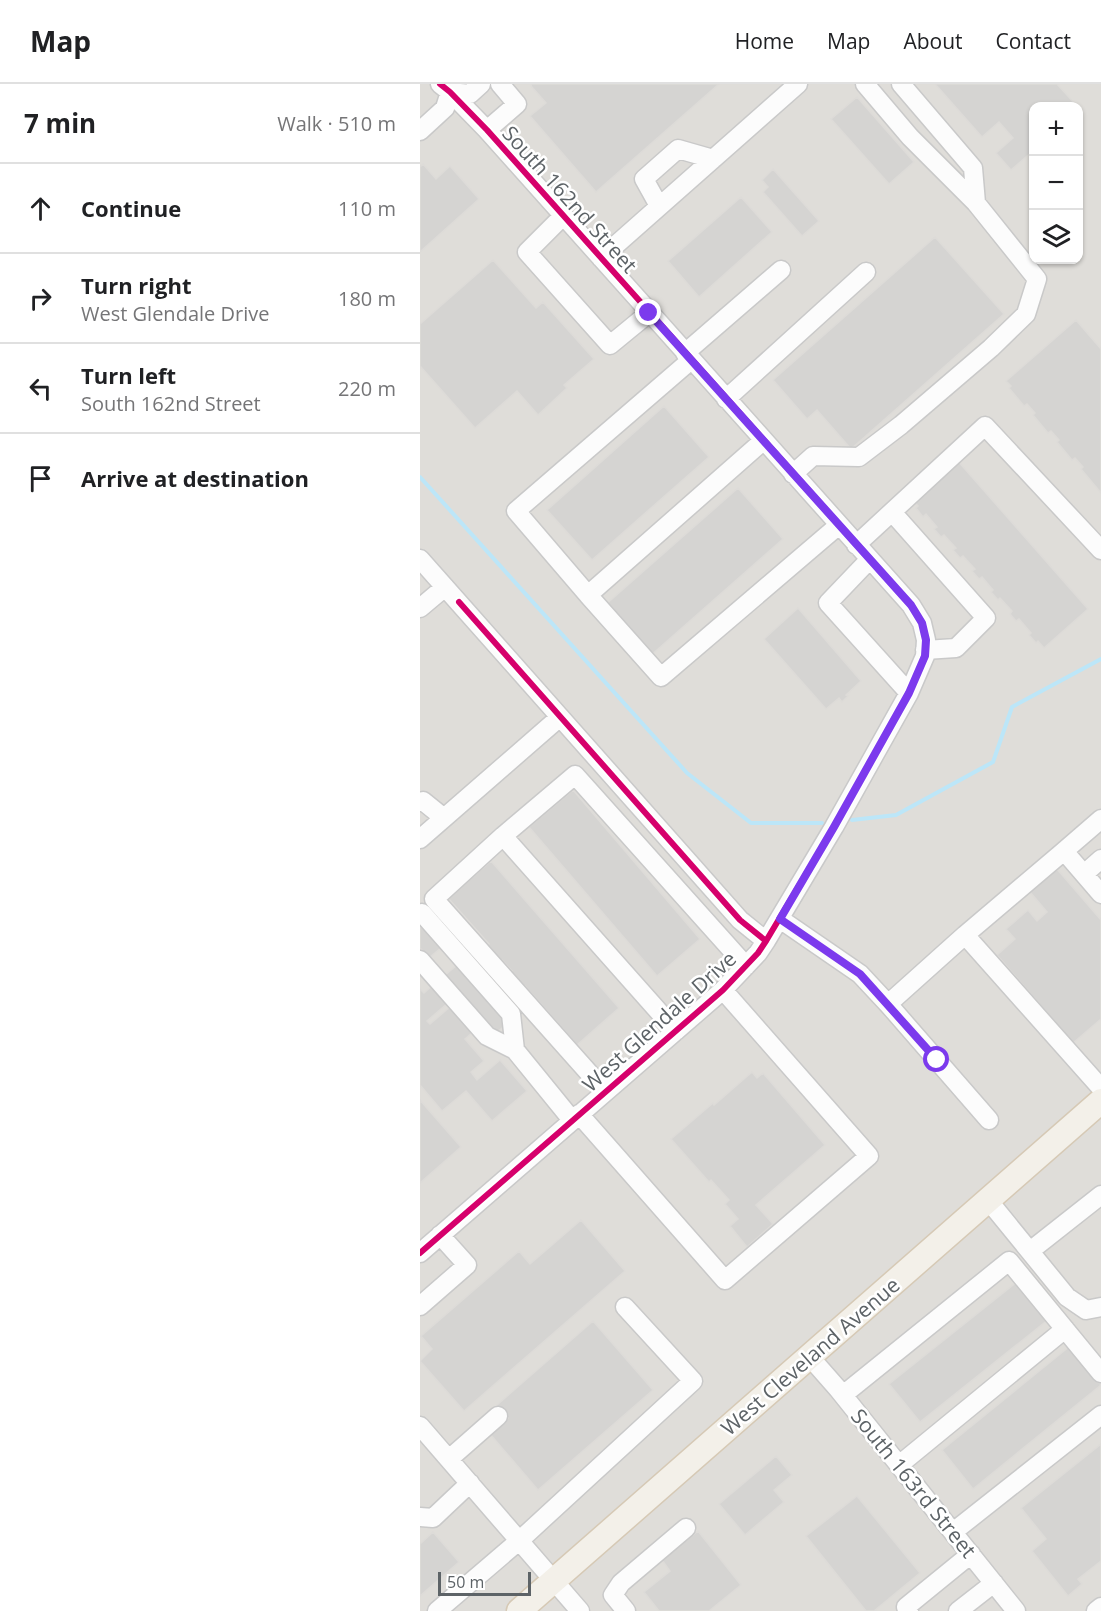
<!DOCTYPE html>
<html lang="en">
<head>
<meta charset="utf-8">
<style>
	:root { --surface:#fff; --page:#f2f2f2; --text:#202124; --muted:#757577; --line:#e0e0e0 }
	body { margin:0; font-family:"Open Sans",sans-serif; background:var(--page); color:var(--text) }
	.controls { position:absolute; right:18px; top:18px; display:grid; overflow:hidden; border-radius:12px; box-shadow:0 2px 4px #0004 }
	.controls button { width:54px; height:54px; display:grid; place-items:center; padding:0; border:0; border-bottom:2px solid var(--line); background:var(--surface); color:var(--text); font:30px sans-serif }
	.scale { position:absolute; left:18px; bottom:15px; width:93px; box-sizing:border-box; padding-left:6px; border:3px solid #5d6367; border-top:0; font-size:16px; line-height:21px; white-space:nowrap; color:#5d6367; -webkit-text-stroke:4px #fff; paint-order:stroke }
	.stop { position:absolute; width:18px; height:18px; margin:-14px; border:4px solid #7c3aed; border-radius:50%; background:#fff }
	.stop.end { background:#7c3aed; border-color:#fff; box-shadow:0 2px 6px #0008 }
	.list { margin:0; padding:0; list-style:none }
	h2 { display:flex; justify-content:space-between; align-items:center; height:78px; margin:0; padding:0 24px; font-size:26px }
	h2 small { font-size:20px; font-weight:400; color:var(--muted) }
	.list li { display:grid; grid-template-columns:39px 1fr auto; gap:18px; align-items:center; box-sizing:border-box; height:90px; padding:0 24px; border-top:2px solid var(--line) }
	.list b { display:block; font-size:22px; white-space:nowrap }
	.list p { margin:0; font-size:20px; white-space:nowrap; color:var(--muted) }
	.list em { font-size:20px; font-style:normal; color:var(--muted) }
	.icon { flex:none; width:33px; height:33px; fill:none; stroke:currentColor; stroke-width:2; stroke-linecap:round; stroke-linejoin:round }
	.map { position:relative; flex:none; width:681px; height:1527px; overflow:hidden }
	header { display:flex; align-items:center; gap:36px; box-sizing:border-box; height:84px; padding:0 30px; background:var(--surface); border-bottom:2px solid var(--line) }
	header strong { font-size:28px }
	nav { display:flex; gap:33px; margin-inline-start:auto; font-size:21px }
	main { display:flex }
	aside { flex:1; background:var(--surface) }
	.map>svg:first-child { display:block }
	.industrial { fill:#dfddd9; fill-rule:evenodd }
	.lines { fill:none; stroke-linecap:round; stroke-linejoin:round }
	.stream { stroke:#bce6f8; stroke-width:4 }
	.building { fill:#d5d4d2; stroke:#dddbd8; stroke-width:1.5 }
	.minor-casing { stroke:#c9c9c9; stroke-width:21 }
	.major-casing { stroke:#d6c9b5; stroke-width:27 }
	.minor { stroke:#fcfcfc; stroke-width:18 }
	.major { stroke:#f3f0e9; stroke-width:24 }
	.cycleway-casing { stroke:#fff; stroke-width:10 }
	.cycleway { stroke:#d6006c; stroke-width:6 }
	.route { stroke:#7c3aed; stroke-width:8 }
	.labels { text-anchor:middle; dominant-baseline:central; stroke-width:5; stroke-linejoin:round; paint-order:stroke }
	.street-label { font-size:21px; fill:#5d6367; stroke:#fff }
</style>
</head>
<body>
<header>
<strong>Map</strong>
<nav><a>Home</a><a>Map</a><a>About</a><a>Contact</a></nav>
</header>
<main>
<aside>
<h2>7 min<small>Walk · 510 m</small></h2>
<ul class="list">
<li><svg class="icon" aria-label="ahead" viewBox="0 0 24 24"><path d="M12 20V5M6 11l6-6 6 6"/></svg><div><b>Continue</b></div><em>110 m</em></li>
<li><svg class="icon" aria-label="right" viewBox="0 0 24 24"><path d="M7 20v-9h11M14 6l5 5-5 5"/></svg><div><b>Turn right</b><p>West Glendale Drive</p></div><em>180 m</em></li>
<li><svg class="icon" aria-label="left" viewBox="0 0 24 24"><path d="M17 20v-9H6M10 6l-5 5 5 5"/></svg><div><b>Turn left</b><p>South 162nd Street</p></div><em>220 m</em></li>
<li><svg class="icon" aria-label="arrive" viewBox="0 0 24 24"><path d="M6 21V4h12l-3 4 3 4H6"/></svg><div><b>Arrive at destination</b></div></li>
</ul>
</aside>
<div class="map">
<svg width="681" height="1527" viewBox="0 0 681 1527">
	<rect width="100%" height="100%" fill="#eeece8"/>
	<path class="industrial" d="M0,0H681V1527H0ZM614,22H658V176H614Z"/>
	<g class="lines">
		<path class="stream" d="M0,393L267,689L331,739H402
			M432,736L476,731L573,678L592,623L681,575"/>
	</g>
	<path class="building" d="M112,0H299L176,108L110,32L126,19L111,2Z
		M517,0H637L657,22H614V66L591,86L576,69L593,54L579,38L562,53L516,1Z
		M437,13L494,78L469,100L411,35Z
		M3,80L16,95L30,82L59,115L0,168V83Z
		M353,85L399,137L382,152L343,108L348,103L342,96Z
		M321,113L352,148L279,213L248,177Z
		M515,153L584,230L431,365L397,326L387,335L353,296Z
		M73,176L116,224L123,218L174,275L144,301L147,304L118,331L97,307L55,344L0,282V240Z
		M656,236L681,265V409L661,385L663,383L655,374L652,376L637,358L639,356L631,347L628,349L613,331L615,329L607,320L604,322L589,304L591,302L586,297Z
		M244,322L289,373L172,476L127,426Z
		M537,376L668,525L624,564L618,557L616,559L609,551L611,549L599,535L596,537L590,530L592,527L580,514L578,516L571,508L573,506L562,493L559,495L552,487L555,485L543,472L540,474L533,466L536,464L524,451L521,453L514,445L517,443L506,430L503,433L496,424L498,422L492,415Z
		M318,404L363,455L229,573L184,522Z
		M378,524L441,597L426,611L428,612L422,618L419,614L406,625L344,555Z
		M153,706L280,855L237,892L109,743Z
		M71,777L199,924L157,961L105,902L102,905L88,890L92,887L82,876L78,879L65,864L69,860L28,814Z
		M637,785L681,836V935L653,959L577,871L595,855L586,845L608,826L617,837L627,828L610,808Z
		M3,842L22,863L9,874L0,864V844Z
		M37,881L88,939L75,950L24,892Z
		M14,900L29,918L7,937L10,940L31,922L53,948L45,955L64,977L51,988L57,996L80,976L107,1007L72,1037L46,1007L22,1027L0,1001V905L4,909Z
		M332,988L337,994L343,989L405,1061L336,1121L353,1140L327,1163L310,1142L318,1135L305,1120L309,1116L291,1096L289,1098L251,1055L293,1019L294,1021Z
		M0,1016L41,1063L0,1099Z
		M161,1136L205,1187L44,1327L0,1277L12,1265L1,1252L99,1167L110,1180Z
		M598,1197L629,1235L500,1338L469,1300Z
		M173,1237L233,1306L118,1406L70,1350L88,1334L77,1321Z
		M650,1262L681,1301L553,1405L522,1366Z
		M681,1360V1477L658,1495L662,1500L648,1512L612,1467L626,1455L601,1424Z
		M356,1372L372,1391L354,1406L364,1418L325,1451L299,1420Z
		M437,1412L500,1489L454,1527H446L386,1452Z
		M278,1447L321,1501L289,1527H239L224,1508L250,1487L242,1476Z
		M13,1448L39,1478L0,1512V1460Z"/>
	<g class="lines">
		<g class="minor-casing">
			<path id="minor" d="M445,0L490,53L556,119
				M67,46L97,20L80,0
				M0,47L25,24L30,8L50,10L61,0
				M239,122L224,95L258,65L293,75
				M143,132L107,168L190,261L229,229
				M181,174L378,0
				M265,269L361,186
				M271,276L96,427L168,511L343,357
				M306,315L446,188
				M373,390L393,372L439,373L481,341L571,264L606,230L617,195L556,119L553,84L481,0
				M472,428L566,534L536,564L505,566
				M436,461L565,342L681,466
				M0,475L320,836L346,857
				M450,475L408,519L489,609
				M168,511L241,593L419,441
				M0,524L25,503
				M0,718L3,717L24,734
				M681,735L644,767L681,810
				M83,752L14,815L185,1007
				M0,755L140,633
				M644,767L545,851L681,1004
				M664,790L681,775
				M0,831L2,829L91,930L95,966
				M360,835L440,890L468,920L545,851
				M0,876L67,952L95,966L152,1036
				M468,920L569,1036
				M256,947L83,752L155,691L326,882
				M159,1030L305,1196L449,1072L303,906
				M568,1116L647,1213L666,1226L681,1223
				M610,1167L681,1111
				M0,1169L303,906L338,869L346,857L414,743L489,609L505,572L506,556L502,539L491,521L67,46L30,8L20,0
				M0,1222L47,1181L20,1151
				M389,1272L418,1305L596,1527
				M423,1311L589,1177L681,1289
				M0,1342L160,1527
				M29,1375L78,1332
				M479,1381L645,1245
				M0,1433L13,1434L50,1399
				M533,1448L681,1331
				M17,1527L100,1456L273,1297L205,1223
				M206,1527L193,1511L201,1499L266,1444
				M489,1527L486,1523L551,1470
				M538,1527L574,1499
				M676,1527L681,1523"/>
		</g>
		<g class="major-casing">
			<path id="major" d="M99,1527L681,1017"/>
		</g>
		<use href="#minor" class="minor"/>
		<use href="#major" class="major"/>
		<g class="cycleway-casing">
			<path id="cycleway" d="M39,518L320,836L346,857
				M0,1169L303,906L338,869L346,857L414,743L489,609L505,572L506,556L502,539L491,521L67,46L30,8L20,0"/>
		</g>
		<use href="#cycleway" class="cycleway"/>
	</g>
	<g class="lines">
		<path class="route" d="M229,229L491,521L502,539L506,556L505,572L489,609L414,743L360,835L440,890L517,976"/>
	</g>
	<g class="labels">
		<g class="street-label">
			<text transform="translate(150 115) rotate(48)">South 162nd Street</text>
			<text transform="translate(239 937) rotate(-42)">West Glendale Drive</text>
			<text transform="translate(390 1272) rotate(-41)">West Cleveland Avenue</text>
			<text transform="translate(494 1399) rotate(51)">South 163rd Street</text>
		</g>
	</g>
</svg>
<div class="controls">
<button>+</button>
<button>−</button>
<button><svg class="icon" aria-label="layers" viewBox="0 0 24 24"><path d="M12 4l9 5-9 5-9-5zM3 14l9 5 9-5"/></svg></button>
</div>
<div class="scale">50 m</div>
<div class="stop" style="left:517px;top:976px"></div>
<div class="stop end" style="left:229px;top:229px"></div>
</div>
</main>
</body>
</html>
